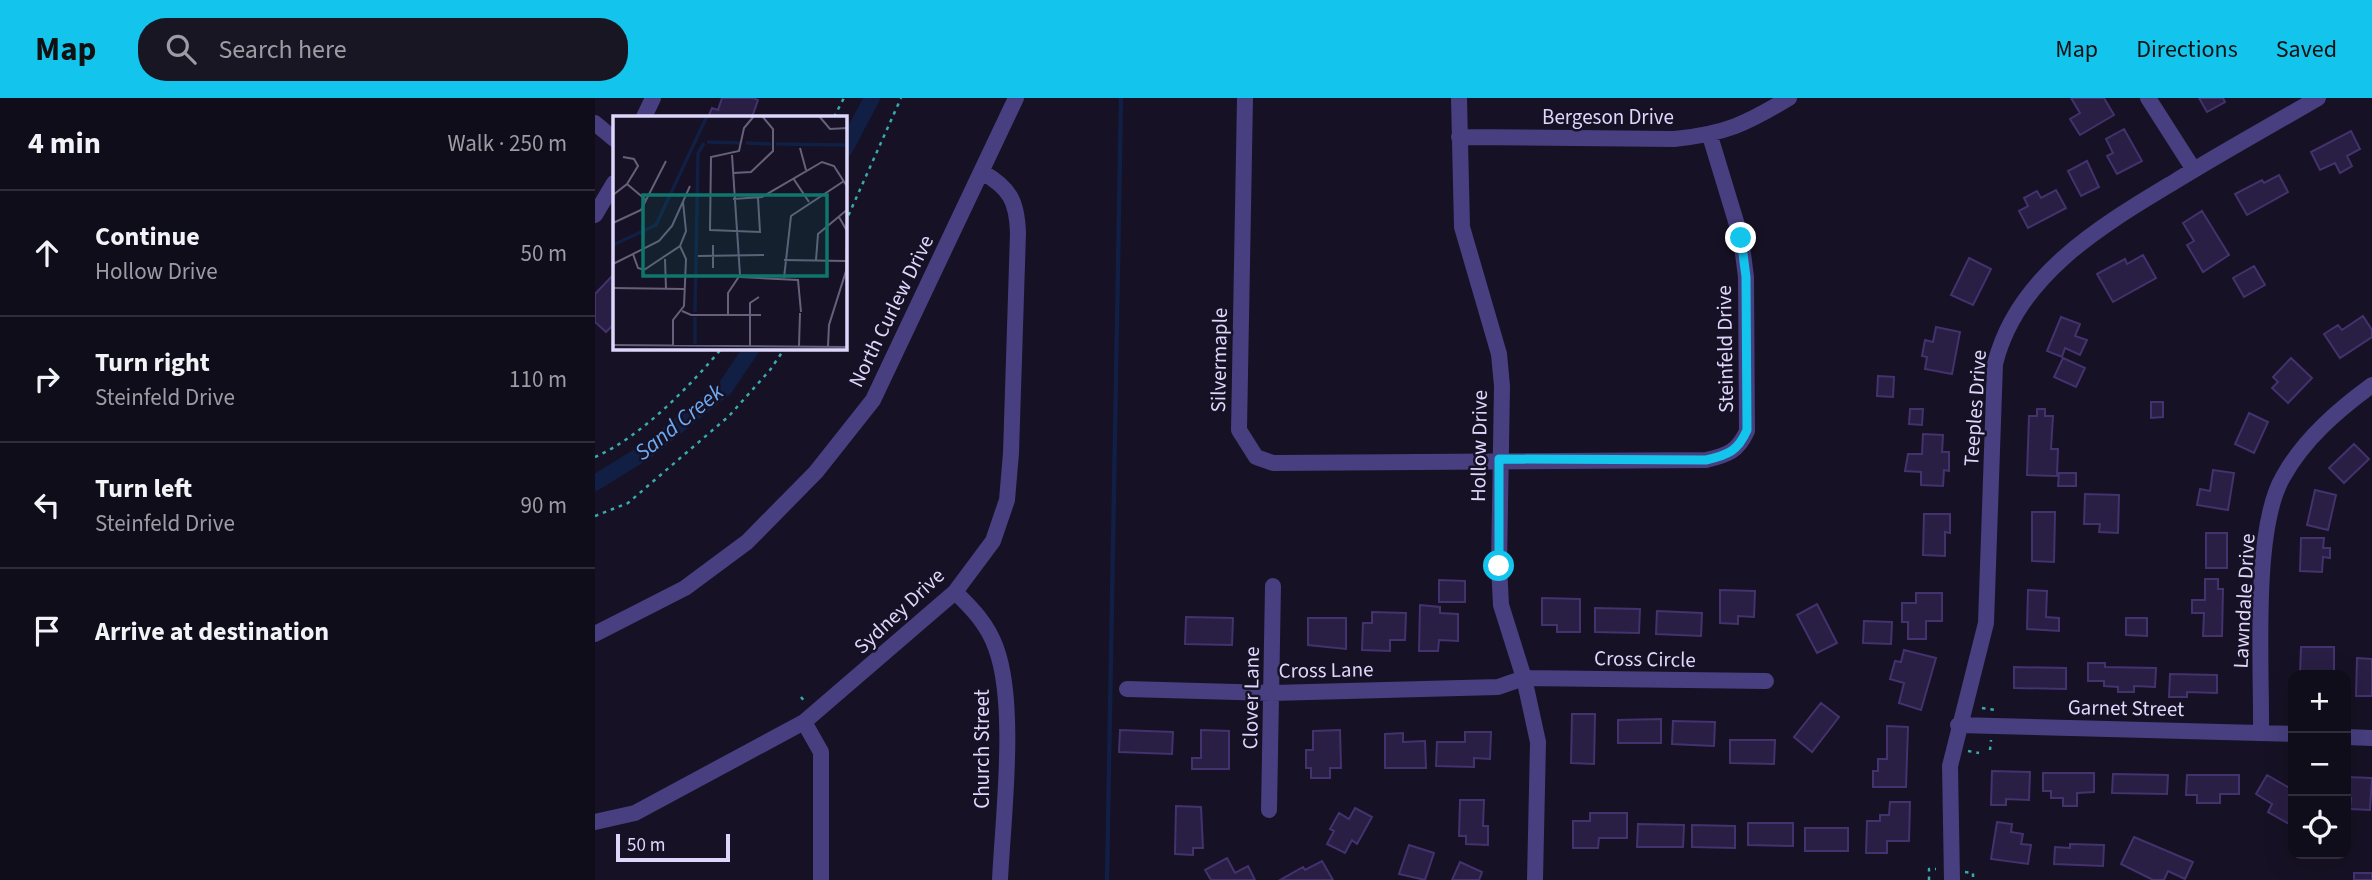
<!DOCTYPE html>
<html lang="en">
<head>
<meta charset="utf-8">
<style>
	:root { --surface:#100d1b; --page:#191624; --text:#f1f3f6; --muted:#9c9ca3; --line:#302d3a; --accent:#13c4ec }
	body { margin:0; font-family:"Source Sans 3",sans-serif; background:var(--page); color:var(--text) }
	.controls { position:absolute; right:21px; bottom:21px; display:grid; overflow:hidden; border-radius:14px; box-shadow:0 7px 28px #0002 }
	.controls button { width:63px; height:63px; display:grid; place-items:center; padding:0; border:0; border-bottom:2px solid var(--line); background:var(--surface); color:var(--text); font:35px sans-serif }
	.scale { position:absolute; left:21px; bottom:18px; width:114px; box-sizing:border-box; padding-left:7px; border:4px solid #ded7fc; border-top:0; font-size:19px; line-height:24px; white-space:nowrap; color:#ded7fc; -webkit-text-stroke:5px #161124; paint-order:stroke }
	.stop { position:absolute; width:21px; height:21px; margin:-16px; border:5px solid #13c4ec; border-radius:50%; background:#fff }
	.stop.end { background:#13c4ec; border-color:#fff; box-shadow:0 2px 7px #0008 }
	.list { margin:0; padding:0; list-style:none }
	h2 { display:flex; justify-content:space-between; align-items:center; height:91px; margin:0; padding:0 28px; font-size:30px }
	h2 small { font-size:23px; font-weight:400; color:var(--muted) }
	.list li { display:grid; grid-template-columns:46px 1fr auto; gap:21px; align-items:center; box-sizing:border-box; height:126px; padding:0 28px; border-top:2px solid var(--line) }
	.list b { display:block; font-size:26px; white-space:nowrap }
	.list p { margin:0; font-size:23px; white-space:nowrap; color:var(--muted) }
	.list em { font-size:23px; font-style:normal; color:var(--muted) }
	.icon { flex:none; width:38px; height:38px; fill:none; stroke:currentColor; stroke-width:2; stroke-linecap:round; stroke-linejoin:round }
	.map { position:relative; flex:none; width:1777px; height:782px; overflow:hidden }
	header { display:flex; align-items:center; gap:42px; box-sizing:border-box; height:98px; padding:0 35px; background:var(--accent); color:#111 }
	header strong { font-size:33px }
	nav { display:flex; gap:38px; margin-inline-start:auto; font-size:24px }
	.search { width:490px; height:63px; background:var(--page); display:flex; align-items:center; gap:18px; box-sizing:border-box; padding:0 24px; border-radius:28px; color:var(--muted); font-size:26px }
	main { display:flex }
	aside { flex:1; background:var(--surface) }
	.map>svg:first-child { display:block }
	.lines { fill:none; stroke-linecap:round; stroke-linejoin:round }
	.stream { stroke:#101f43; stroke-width:4.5 }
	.canal { stroke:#101f43; stroke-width:16 }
	.building { fill:#291e43; stroke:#43326d; stroke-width:2 }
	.path { stroke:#39abad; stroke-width:2.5; stroke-dasharray:3.5 5; stroke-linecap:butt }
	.minor { stroke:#473f7f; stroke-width:16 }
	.route { stroke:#13c4ec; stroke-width:9 }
	.labels { text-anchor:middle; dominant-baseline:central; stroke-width:5; stroke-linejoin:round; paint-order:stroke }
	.street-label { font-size:21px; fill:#ded7fc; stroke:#161124 }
	.water-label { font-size:23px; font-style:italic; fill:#6daaf3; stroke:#161124 }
	.inset-river { fill:none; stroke:#101f43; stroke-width:3.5 }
	.inset-road { fill:none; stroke:#66607a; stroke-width:2 }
	.view { fill:#0f766e; fill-opacity:0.15; stroke:#0f766e; stroke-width:3.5 }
	.inset-edge { fill:none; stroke:#ded7fc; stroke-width:3.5 }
</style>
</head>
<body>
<header>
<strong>Map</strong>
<div class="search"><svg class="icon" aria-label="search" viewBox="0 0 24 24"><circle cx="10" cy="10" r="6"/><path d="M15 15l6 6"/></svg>Search here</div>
<nav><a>Map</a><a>Directions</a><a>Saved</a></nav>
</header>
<main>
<aside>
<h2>4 min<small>Walk · 250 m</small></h2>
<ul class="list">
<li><svg class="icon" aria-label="ahead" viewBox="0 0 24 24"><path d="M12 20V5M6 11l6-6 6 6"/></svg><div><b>Continue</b><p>Hollow Drive</p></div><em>50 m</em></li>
<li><svg class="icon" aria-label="right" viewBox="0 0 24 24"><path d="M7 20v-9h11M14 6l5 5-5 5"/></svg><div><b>Turn right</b><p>Steinfeld Drive</p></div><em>110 m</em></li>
<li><svg class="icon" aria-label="left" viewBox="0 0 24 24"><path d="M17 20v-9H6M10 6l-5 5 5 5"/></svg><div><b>Turn left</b><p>Steinfeld Drive</p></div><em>90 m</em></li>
<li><svg class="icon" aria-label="arrive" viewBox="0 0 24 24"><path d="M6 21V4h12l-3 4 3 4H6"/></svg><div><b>Arrive at destination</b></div></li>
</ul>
</aside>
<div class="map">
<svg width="1777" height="782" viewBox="0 0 1777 782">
	<rect width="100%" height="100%" fill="#161124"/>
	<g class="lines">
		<path class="stream" d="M512,782L526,0"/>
		<path class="canal" d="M250,51L277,0
			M0,385L53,352L130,290L157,250"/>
	</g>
	<path class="building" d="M127,0H158L163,2L157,19H113L117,10L123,12Z
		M1476,0H1509L1519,17L1485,37L1475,21L1485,15Z
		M1604,0H1628L1630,4L1612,14Z
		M1529,31L1547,63L1522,76L1512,58L1518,55L1511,41Z
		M1756,33L1765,51L1752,58L1757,68L1745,75L1740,65L1725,72L1716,54Z
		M1492,63L1504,89L1486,98L1473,73Z
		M1684,77L1693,94L1652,117L1640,96L1667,82L1669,85Z
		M1461,92L1471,110L1433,130L1424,113L1433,108L1429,100L1442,93L1446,100Z
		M1607,113L1634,157L1608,174L1592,147L1599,143L1588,125Z
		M1548,157L1561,180L1518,204L1502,176L1530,161L1532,166Z
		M1374,160L1396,171L1378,207L1356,197Z
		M1659,168L1670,187L1649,199L1638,180Z
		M19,176V226L11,234L0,224V196Z
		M1768,218L1777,232V239L1745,260L1729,236L1743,227L1747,232Z
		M1466,219L1485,226L1480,238L1492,242L1485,257L1470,250L1467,259L1452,253Z
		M1341,229L1365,234L1357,276L1330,271L1332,259L1327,258L1330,242L1338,244Z
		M1468,260L1490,270L1481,289L1459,279Z
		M1696,260L1717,280L1693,305L1677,290L1683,284L1678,279Z
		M1283,278L1299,279L1298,299L1282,298Z
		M1556,304H1568V319L1556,320Z
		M1315,311H1328L1327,327L1314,326Z
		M1442,311H1450V318H1458L1456,351H1463L1462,378L1432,377L1434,318H1442Z
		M1654,315L1673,324L1659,355L1640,346Z
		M1328,336L1348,337L1347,354H1354V373L1349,372L1348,388L1326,387V374L1310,373L1313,356H1327Z
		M1759,346L1774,361L1749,385L1734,370Z
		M1618,372L1639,375L1633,412L1602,407L1605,391L1615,393Z
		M1464,375H1481V388H1463Z
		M1720,392L1741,397L1733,432L1712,427Z
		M1490,396L1524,397L1523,435L1504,434L1505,426H1489Z
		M1437,414H1460L1459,464L1437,463Z
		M1329,416H1355V435L1350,434V458L1328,457Z
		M1611,435H1632V470H1611Z
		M1706,440H1729L1728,450H1735V460L1728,459L1727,474L1705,473Z
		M1610,481H1623V491H1628L1627,538H1608L1609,515H1597V502H1610Z
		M844,482L870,483V504H844Z
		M1125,492L1160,493L1159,519L1143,518V526L1125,525Z
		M1433,492L1452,493L1451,519L1464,520V533L1432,531Z
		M1321,495H1347V523H1331V541H1313V524H1307V505H1321Z
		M947,500L985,501V534H962V527H947Z
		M1222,506L1242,545L1222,555L1202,517Z
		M825,507L845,509V515L863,516V543L844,542L843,553H824Z
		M1000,510L1045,511L1044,535L1000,534Z
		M1062,513L1107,515L1106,538L1061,536Z
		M777,514L811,515L810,542H795V553L767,552L768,525H777Z
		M591,519L638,520L637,547L590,546Z
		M713,520H751V551L713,547Z
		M1531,520H1552V538L1531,537Z
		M1269,523L1297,524L1296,546L1268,545Z
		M1706,549H1739V577H1705Z
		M1309,552L1341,560L1326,612L1304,605L1309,585L1295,581L1300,563L1306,564Z
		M1762,560L1777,561V598H1761Z
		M1493,565H1510V569L1561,570L1560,589L1539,588V594H1523V589L1509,588V583H1493Z
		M1419,569L1471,570V591L1419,590Z
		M1575,576L1622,577V595L1592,594V599H1574Z
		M1226,605L1244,619L1217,654L1199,639Z
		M977,616H1000L999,666L976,665Z
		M1066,621V645H1023V622Z
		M1078,623L1120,624L1119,648L1077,646Z
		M1292,628L1313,629L1311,689H1278V673H1283V661H1292Z
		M525,632L578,634L577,656L524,654Z
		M606,632L634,633V671H597V660H606Z
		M745,632L746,670H735V680H716V670H711V652H718V633Z
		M870,634H896L895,661L879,660V669L841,668L842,644H870Z
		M808,635V644L830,643L831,670H790V636Z
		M1135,642H1180L1179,666L1135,665Z
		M1397,673L1435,674L1434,702L1411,701V707H1396Z
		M1448,675H1499V694L1482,695V708H1468V700H1456V693H1448Z
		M1518,676L1573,677L1572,696L1517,695Z
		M1592,677H1644V696H1625V705H1602V697H1591Z
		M1672,677L1698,692L1696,727L1673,714L1677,706L1661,696Z
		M1751,679L1777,680L1775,712L1755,711L1756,700H1751Z
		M865,702H889L888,728H893V747L871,746V738H864Z
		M1295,704H1315L1314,743H1292V755H1271L1272,723H1285V717H1294Z
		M581,708L606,709L608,750H598V757L580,756Z
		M760,710L777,719L762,746L757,742L750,755L732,746L739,733L735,731L744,715L754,721Z
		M995,715H1032V740H1004L1003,750H978V723H995Z
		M1402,724L1417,726L1416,734L1428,736L1426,746L1436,747L1433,766L1396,761Z
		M1153,725H1198V748L1153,747Z
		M1043,726L1089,727L1088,749H1042Z
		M1097,727L1140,728V750L1097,749Z
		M1210,730H1253V753H1210Z
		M1539,739L1598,764L1590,781L1573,773L1569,782H1558L1526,766Z
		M1475,746L1509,747L1508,768L1459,766L1460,749L1475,750Z
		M814,747L839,755L830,782L804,776Z
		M632,760L640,775L653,768L660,782H616L610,772Z
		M727,763L738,782H685L708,769L710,772Z
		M865,764L887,774L884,782H857Z
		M1759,775H1777V782H1759Z"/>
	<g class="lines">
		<path class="path" d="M239,19L249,0
			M250,125L306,0
			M0,359C46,339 95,288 127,250
			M0,418L33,405L134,318L175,272L190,250
			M206,599L210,604
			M1387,610L1400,612
			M1395,652L1396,642
			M1373,653L1384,655
			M1370,774L1378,775V782
			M1334,782V771H1341"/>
		<path class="minor" d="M650,0L644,332L661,359L678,365L1111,362C1133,357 1143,353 1152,333L1151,179L1146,140L1115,38
			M864,0L867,129L904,256L907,288L904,468L906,507L929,580L943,644L940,782
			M1553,0L1599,72
			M49,19L58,0
			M0,25L19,41
			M864,39L1079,41C1130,36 1151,26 1194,0
			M0,117L19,85
			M360,494C377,510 393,527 401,550C422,607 408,719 405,782
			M0,536L90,490L152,444L221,374L278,302L421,0
			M532,591L677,595L903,589L929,580L1171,583
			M209,624L226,654V782
			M1363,627L1698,636
			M1666,634C1667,570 1657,432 1688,379C1709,341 1743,312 1777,287
			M1751,639L1777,640
			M674,712L678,488
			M0,724L40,715L209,624L360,494L398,443L412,402L416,355L423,135C422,103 415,90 387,74
			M1357,782L1355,668L1391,525L1400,266C1422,177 1506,128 1579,84C1626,55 1675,28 1723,0"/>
	</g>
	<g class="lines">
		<path class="route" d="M904,468V361L1111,362C1133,357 1143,353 1152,332L1151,179L1146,140"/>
	</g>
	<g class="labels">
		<g class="street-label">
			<text x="1013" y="19">Bergeson Drive</text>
			<text transform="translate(296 213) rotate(-64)">North Curlew Drive</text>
			<text transform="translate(1130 251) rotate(-91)">Steinfeld Drive</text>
			<text transform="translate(624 262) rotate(-89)">Silvermaple</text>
			<text transform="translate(1380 310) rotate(-86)">Teeples Drive</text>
			<text transform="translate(884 348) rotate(-89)">Hollow Drive</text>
			<text transform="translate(1649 503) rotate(-87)">Lawndale Drive</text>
			<text transform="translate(304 513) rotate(-43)">Sydney Drive</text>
			<text transform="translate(1050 561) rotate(1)">Cross Circle</text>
			<text transform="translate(731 572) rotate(-1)">Cross Lane</text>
			<text transform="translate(656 600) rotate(-89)">Clover Lane</text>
			<text transform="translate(1531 610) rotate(1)">Garnet Street</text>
			<text transform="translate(387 651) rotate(-90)">Church Street</text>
		</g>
		<g class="water-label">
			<text transform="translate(84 324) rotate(-39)">Sand Creek</text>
		</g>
	</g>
	<g transform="translate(18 18)">
		<rect width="234" height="234" fill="#161124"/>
		<path class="inset-river" d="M94,26L127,27M133,27L158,28M163,28L235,29M0,129L43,109L94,0M82,196L85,37L91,27M82,228V201"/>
		<path class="inset-road" d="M141,0L131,12L126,35L98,41L97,114L147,116L145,82M206,0L217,13L235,12M187,32L193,54M120,57L138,56L160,35V13L149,0M180,62L196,86M14,68L33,84M0,79L14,68L25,50L21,43L10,41M120,83L149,81L209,46L221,50L235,72M0,107L28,94L53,45M20,138L25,152L31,154L67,130L73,115L70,86M85,140L151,139M52,143L53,173M171,144L233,145M203,144L205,118L235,93M0,148L46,125L59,110L77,70M100,152V129M127,161L185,164L188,196M171,162L178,100L231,65M0,172L71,173M69,195L78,199H148M115,198V177L127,159L119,39M0,229L235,231M60,229V204L71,190L73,143L67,130M186,230L187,197M215,230L216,209L233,155L234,115L226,101M137,231V187L146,181"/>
		<path class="view" d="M30,79H214V160H30Z"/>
		<rect width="234" height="234" class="inset-edge"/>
	</g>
</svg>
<div class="controls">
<button>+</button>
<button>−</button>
<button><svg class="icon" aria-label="locate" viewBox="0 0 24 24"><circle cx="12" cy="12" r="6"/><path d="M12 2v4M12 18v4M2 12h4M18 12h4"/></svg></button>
</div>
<div class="scale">50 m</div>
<div class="stop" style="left:904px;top:468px"></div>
<div class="stop end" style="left:1146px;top:140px"></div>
</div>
</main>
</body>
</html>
